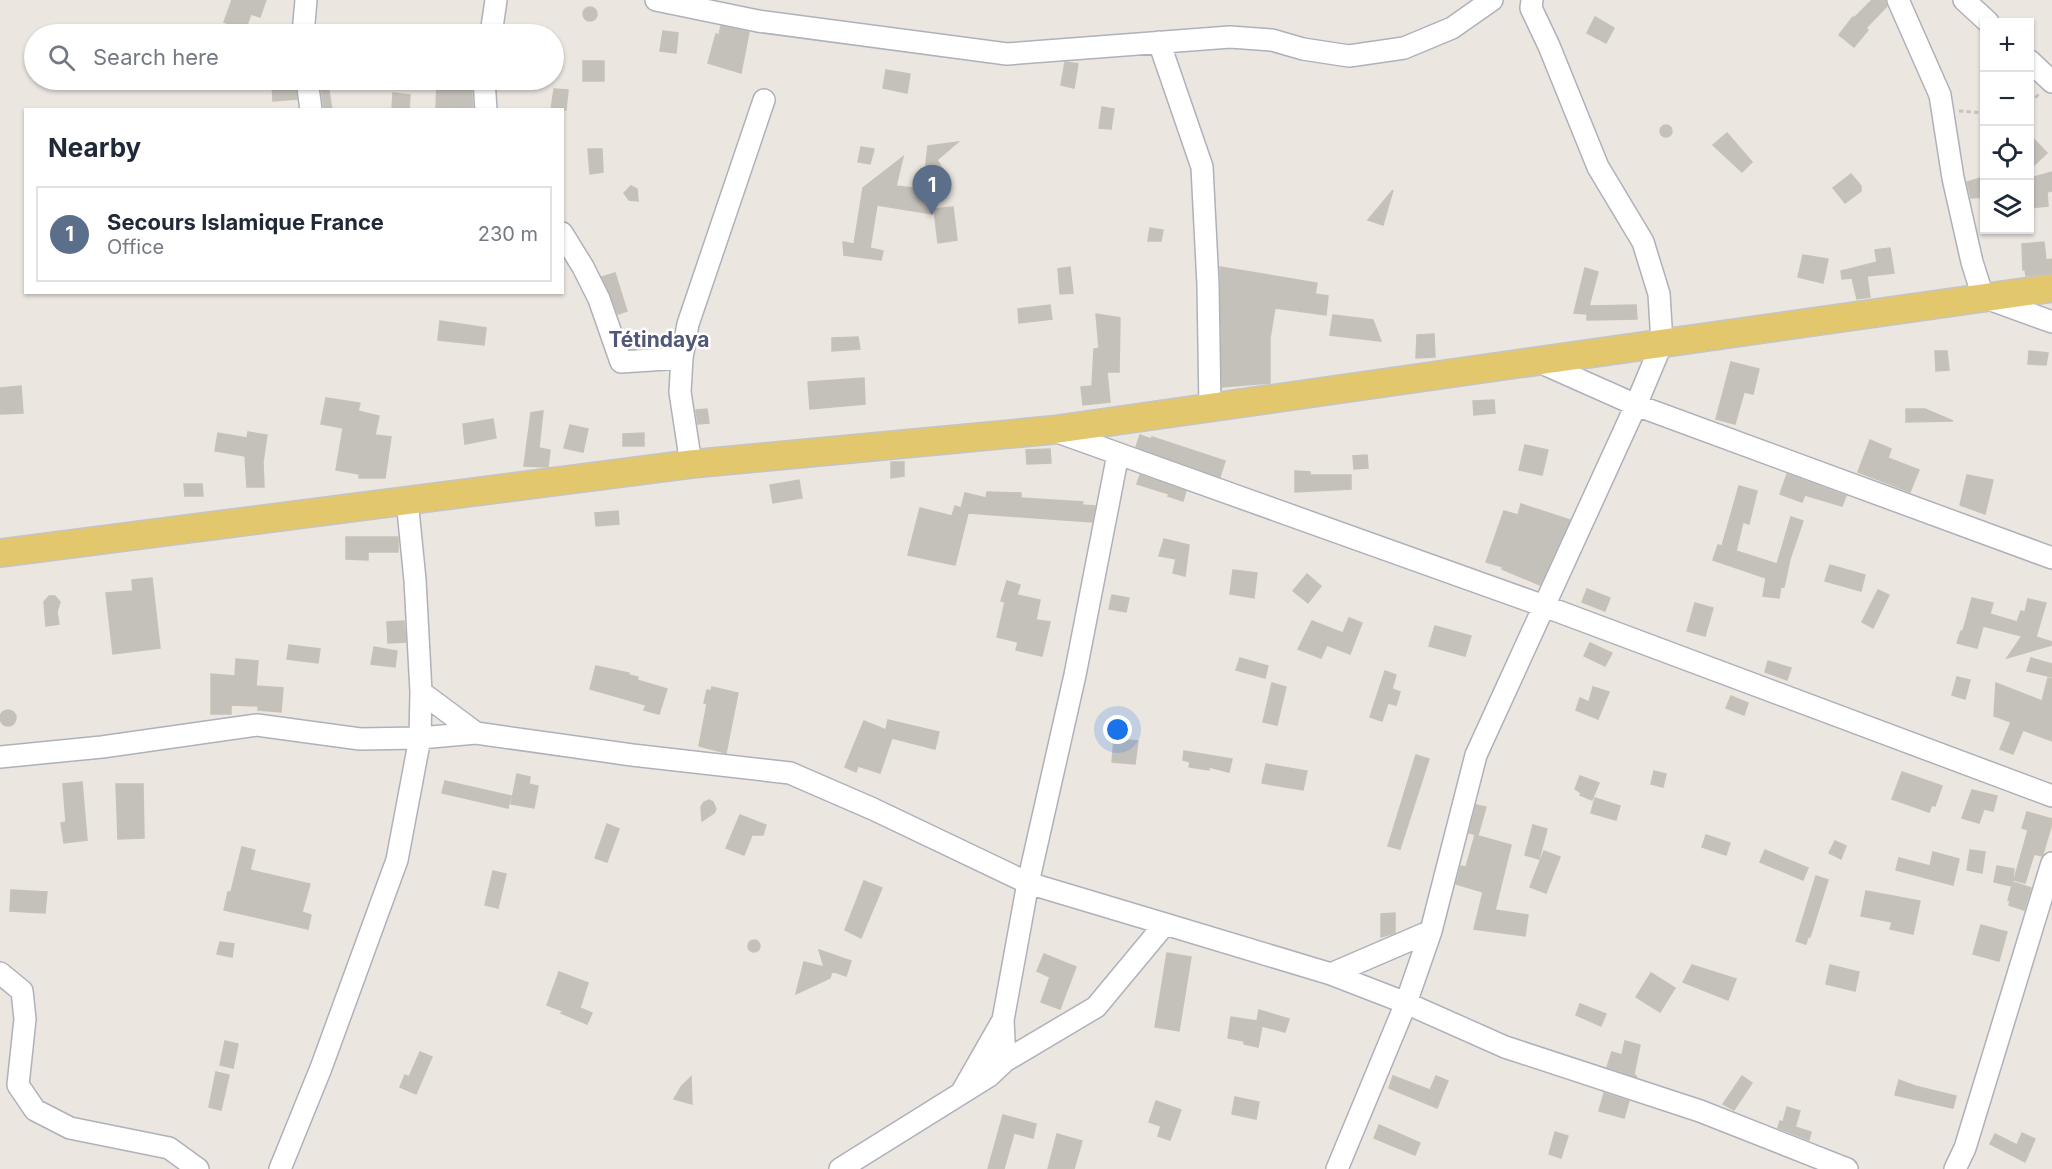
<!DOCTYPE html>
<html lang="en">
<head>
<meta charset="utf-8">
<style>
	:root { --surface:#fff; --page:#f6f6f7; --text:#1f2937; --muted:#747a83; --line:#e0e1e3; --accent:#506ce7 }
	body { margin:0; font-family:Inter,sans-serif; background:var(--page); color:var(--text) }
	.controls { position:absolute; right:18px; top:18px; display:grid; overflow:hidden; border-radius:0px; box-shadow:0 2px 4px #0004 }
	.controls button { width:54px; height:54px; display:grid; place-items:center; padding:0; border:0; border-bottom:2px solid var(--line); background:var(--surface); color:var(--text); font:30px sans-serif }
	.you { position:absolute; left:1118px; top:730px; width:21px; height:21px; margin:-15px; border:4px solid #fff; border-radius:50%; background:#1a73e8; box-shadow:0 0 0 9px #1a73e833 }
	.badge { display:grid; place-items:center; width:39px; height:39px; border-radius:50%; background:var(--accent); color:#fff; font-size:20px; font-weight:700 }
	.pin { position:absolute; translate:-50% -50px; filter:drop-shadow(0 2px 3px #0008) }
	.pin::after { content:''; position:absolute; top:32px; width:21px; height:18px; background:inherit; clip-path:polygon(0 0,100% 0,50% 100%) }
	.list { margin:0; padding:0; list-style:none }
	h2 { display:flex; justify-content:space-between; align-items:center; height:78px; margin:0; padding:0 24px; font-size:26px }
	h2 small { font-size:20px; font-weight:400; color:var(--muted) }
	.list li { display:grid; grid-template-columns:39px 1fr auto; gap:18px; align-items:center; box-sizing:border-box; height:96px; margin:0 12px 12px; padding:0 12px; border:2px solid var(--line); border-radius:0px }
	.list b { display:block; font-size:22px; white-space:nowrap }
	.list p { margin:0; font-size:20px; white-space:nowrap; color:var(--muted) }
	.list em { font-size:20px; font-style:normal; color:var(--muted) }
	.icon { flex:none; width:33px; height:33px; fill:none; stroke:currentColor; stroke-width:2; stroke-linecap:round; stroke-linejoin:round }
	.map { position:relative; flex:none; width:2052px; height:1169px; overflow:hidden }
	.search { position:absolute; background:var(--surface); box-shadow:0 2px 4px #0004; left:24px; top:24px; width:540px; height:66px; display:flex; align-items:center; gap:15px; box-sizing:border-box; padding:0 21px; border-radius:33px; color:var(--muted); font-size:22px }
	.panel { position:absolute; background:var(--surface); box-shadow:0 2px 4px #0004; left:24px; top:108px; width:540px; height:186px; border-radius:0px }
	.map>svg:first-child { display:block }
	.building { fill:#c4c0ba; stroke:#c7c2b8; stroke-width:1.5 }
	.lines { fill:none; stroke-linecap:round; stroke-linejoin:round }
	.minor-casing { stroke:#afb1ba; stroke-width:24 }
	.major-casing { stroke:#c4c4c4; stroke-width:30 }
	.path { stroke:#c4c4c4; stroke-width:3; stroke-dasharray:4.5 3; stroke-linecap:butt }
	.minor { stroke:#fff; stroke-width:21 }
	.major { stroke:#e2c76d; stroke-width:27 }
	.labels { text-anchor:middle; dominant-baseline:central; stroke-width:5; stroke-linejoin:round; paint-order:stroke }
	.neighbourhood-label { font-size:21px; font-weight:bold; fill:#505777; stroke:#fff }
</style>
</head>
<body>
<div class="map">
<svg width="2052" height="1169" viewBox="0 0 2052 1169">
	<rect width="100%" height="100%" fill="#ebe6df"/>
	<path class="building" d="M232,0H266L260,17L251,14L245,30L224,22Z
		M1872,0H1885L1887,6L1866,28L1868,30L1854,47L1839,35L1853,17L1854,18Z
		M583 14a7 7 0 1 1 14 0a7 7 0 1 1-14 0Z
		M1595,17L1614,28L1606,43L1587,33Z
		M721,26L749,32L741,73L708,63L716,34L719,35Z
		M663,31L678,33L676,53L660,51Z
		M583,61H604V81H583Z
		M1065,62L1078,64L1074,88L1061,85Z
		M886,70L910,74L907,93L883,88Z
		M272,80H295L297,99L273,101Z
		M437,80L471,81L473,110H436Z
		M328,85L332,110H324L321,86Z
		M554,89L568,90L566,110H551Z
		M393,93L410,95L409,110H392Z
		M1102,107L1114,109L1111,129L1099,128Z
		M1660 131a6 6 0 1 1 12 0a6 6 0 1 1-12 0Z
		M1727,133L1752,162L1742,172L1713,145Z
		M2030,135L2047,153L2030,169Z
		M958,142L937,160L944,171L942,175L949,182L934,209L953,207L957,240L938,243L934,210L932,214L877,205L870,248L883,251L881,260L844,255L843,242L854,244L863,188L903,157L896,186L923,189L928,146Z
		M861,147L874,149L870,164L858,162Z
		M588,149H602L603,172L590,174Z
		M2052,172V191L2047,192L2048,206L2030,208V178Z
		M1851,174L1861,186V191L1845,203L1833,188Z
		M1984,177V197L1971,198L1967,182Z
		M631,186L637,189L638,201L629,200L624,193Z
		M1393,190L1383,225L1368,220Z
		M1150,228L1163,230L1161,241H1148Z
		M2044,242L2046,260L2052,259V273L2026,276L2025,270H2023L2022,244Z
		M1890,248L1894,273L1867,276L1870,297L1857,299L1852,278L1842,279L1841,271L1877,262L1875,250Z
		M1803,255L1828,259L1823,283L1798,277Z
		M1070,267L1073,293L1060,294L1058,269Z
		M1220,267L1317,283L1315,294L1328,296L1326,315L1275,308L1270,338V383L1222,387Z
		M1585,268L1598,272L1589,306L1636,305L1637,319L1587,320V314L1574,313Z
		M615,273L627,311L618,314L602,277Z
		M1050,305L1052,319L1019,323L1018,309Z
		M1096,314L1120,318L1119,372H1107L1110,402L1083,405L1081,387L1092,386L1094,349L1099,348Z
		M1333,315L1373,320L1381,341L1330,335Z
		M440,321L486,328L484,345L438,340Z
		M1434,334L1435,357L1416,358L1417,335Z
		M858,337L860,349L832,351V338Z
		M1935,351H1947L1949,370L1936,371Z
		M2029,351L2048,353L2046,365L2028,364Z
		M1731,362L1759,369L1753,394L1744,392L1735,424L1716,419Z
		M864,378L865,404L810,409L808,382Z
		M21,386L23,413L0,414V388Z
		M326,398L360,403L358,411L379,416L375,435L391,437L385,478H359V474L336,470L343,428L321,424Z
		M1494,400L1495,413L1474,415L1473,401Z
		M707,409L709,423L698,424L696,410Z
		M1906,409H1925L1953,421L1906,422Z
		M543,411L539,448L550,450L548,467L524,466L531,413Z
		M493,419L496,438L465,444L463,424Z
		M570,425L588,429L583,452L564,448Z
		M248,432L267,435L263,462L264,487H247L245,456L215,451L218,433L247,438Z
		M644,433V446H623V434Z
		M1140,435L1151,439L1152,437L1225,461L1220,477L1136,447Z
		M1870,440L1891,449L1888,458L1919,470L1910,492L1858,472Z
		M1525,445L1548,450L1542,475L1519,470Z
		M1050,449L1051,463L1027,464L1026,450Z
		M1367,455L1368,468L1354,469L1353,456Z
		M891,462H904V476L891,478Z
		M1295,471L1310,472V475H1351V489L1295,492Z
		M1787,474L1846,496L1842,506L1805,495L1802,502L1780,494Z
		M1140,475L1186,491L1183,501L1168,496L1169,494L1137,484Z
		M1967,475L1993,480L1985,514L1960,505Z
		M799,480L802,498L773,503L770,485Z
		M184,484H202L203,496H185Z
		M1739,486L1757,491L1749,524L1743,522L1736,551L1777,564L1791,517L1803,521L1790,559L1784,587L1781,586L1779,598L1763,596L1766,578L1713,560L1718,545L1722,546Z
		M987,492L1021,493V498L1083,502L1082,505L1095,506L1092,522L968,513L955,565L908,555L920,508L952,516L955,506L961,508L965,493L986,498Z
		M1521,504L1570,520L1540,585L1502,569L1503,567L1486,562L1504,511L1518,515Z
		M618,511L619,524L596,526L595,513Z
		M346,537H398V552H368V560L346,559Z
		M1164,539L1189,545L1185,576L1173,573L1176,559L1159,556Z
		M1830,565L1865,575L1861,591L1825,581Z
		M1233,570L1257,573L1254,598L1230,594Z
		M1307,574L1321,586L1308,603L1293,591Z
		M152,578L160,648L113,654L106,593L133,591L132,580Z
		M1007,581L1020,585L1017,595L1040,600L1036,620L1050,622L1042,656L1016,650L1018,642L997,637L1005,602L1001,601Z
		M1587,589L1610,598L1605,611L1582,602Z
		M1878,590L1889,595L1873,628L1862,622Z
		M1112,595L1129,598L1126,612L1109,609Z
		M49,596H55L60,602L57,612L59,624L46,626L44,602Z
		M1972,598L1993,603L1990,614L2017,622L2021,611L2025,612L2028,599L2046,603L2036,637L2052,642V645L2007,658L2022,636L1983,626L1977,648L1957,643L1961,631H1963Z
		M1695,603L1713,608L1705,636L1687,631Z
		M1349,618L1362,623L1350,654L1327,645L1321,658L1298,649L1312,621L1343,633Z
		M404,621L406,642L388,643L387,622Z
		M1435,626L1471,636L1465,656L1429,646Z
		M1590,643L1612,653L1605,666L1584,656Z
		M289,645L320,649L318,663L287,659Z
		M374,647L397,651L395,667L371,664Z
		M1240,658L1268,666L1265,678L1236,670Z
		M2031,658L2052,664V677L2027,671Z
		M236,659L258,661L256,686L283,688L281,712L258,710V706L231,705V714H211V674L235,676Z
		M1768,661L1791,668L1787,680L1765,672Z
		M596,666L629,673V675L638,677L637,680L667,689L659,714L644,710L646,705L590,689Z
		M1385,671L1396,675L1392,689L1400,692L1396,705L1388,703L1382,721L1370,717Z
		M1957,677L1970,680L1965,699L1952,695Z
		M2048,678L2052,679V741L2023,730L2013,754L2000,749L2011,722L1994,716L1996,683L2042,701Z
		M1272,683L1286,687L1277,725L1263,722Z
		M712,687L738,693L726,753L699,746L707,704L704,703L707,690L711,691Z
		M1593,687L1609,692L1598,719L1576,710L1580,698L1589,702Z
		M1731,696L1748,703L1744,715L1726,708Z
		M0 718a8 8 0 1 1 16 0a8 8 0 1 1-16 0Z
		M888,720L939,732L935,749L892,738L880,773L858,766L856,772L845,767L864,721L886,730Z
		M1114,739L1138,741L1135,764L1112,762Z
		M1184,751L1232,759L1229,772L1209,767V770L1189,767L1190,762L1183,760Z
		M1416,755L1429,759L1400,849L1388,846Z
		M1266,764L1307,771L1303,790L1262,783Z
		M1654,771L1666,774L1663,787L1651,784Z
		M1902,772L1942,786L1935,806L1932,805L1929,812L1892,799Z
		M517,774L530,777L529,784L538,786L534,808L511,804Z
		M1580,776L1599,783L1592,800L1580,795L1581,793L1575,789Z
		M445,781L511,796L508,808L442,793Z
		M82,782L87,840L64,843L61,823L66,822L63,784Z
		M116,784H143L144,838L118,839Z
		M1972,790L1997,796L1993,811L1984,809L1979,823L1962,818Z
		M1595,798L1620,806L1616,820L1591,813Z
		M709,800L713,802L716,809L714,813L702,821L701,807L704,802Z
		M1476,805L1486,807L1478,835L1469,833Z
		M2027,812L2052,819V823L2043,854L2042,856L2034,854L2025,883L2014,880L2028,830L2022,828Z
		M740,815L766,825L763,835H752L744,855L726,848Z
		M607,824L619,829L607,862L595,858Z
		M1533,825L1547,829L1539,859L1525,855Z
		M1475,835L1511,845L1495,910L1528,915L1525,936L1474,929L1483,892L1456,884L1461,866L1466,867Z
		M1706,835L1730,843L1726,855L1702,847Z
		M1835,841L1846,846L1841,859L1829,853Z
		M242,847L255,850L250,870L310,884L302,912L311,915L308,929L224,910L228,892H231Z
		M1765,850L1808,868L1803,880L1760,862Z
		M1970,850L1985,852L1982,873L1967,870Z
		M1544,851L1560,857L1546,893L1530,887Z
		M1933,852L1959,859L1953,885L1896,870L1899,858L1930,866Z
		M1997,866L2014,869L2012,886L1994,882Z
		M493,871L506,874L498,908L485,905Z
		M1816,876L1828,880L1810,937H1808L1806,944L1796,941Z
		M864,881L882,888L861,938L845,930Z
		M2013,882L2031,888L2024,910L2009,905L2010,901L2008,900Z
		M11,890L47,892L45,913L10,911Z
		M1866,891L1920,901L1913,934L1890,929L1892,922L1861,916Z
		M1395,913V933L1381,937V914Z
		M1981,925L2007,932L1999,961L1973,954Z
		M748 946a6 6 0 1 1 12 0a6 6 0 1 1-12 0Z
		M220,942L234,944L232,957L217,954Z
		M819,950L851,961L846,976L832,971L830,978L796,994L804,962L824,967Z
		M1167,953L1191,957L1179,1031L1155,1027Z
		M1044,954L1076,967L1060,1009L1041,1002L1050,977L1037,971Z
		M1692,965L1736,979L1728,1000L1683,982Z
		M1830,965L1859,972L1855,991L1826,984Z
		M559,972L588,983L580,1008L592,1013L587,1024L561,1013L563,1011L547,1005Z
		M1651,973L1675,988L1660,1012L1636,997Z
		M1580,1004L1606,1014L1601,1026L1576,1015Z
		M1259,1010L1289,1019L1285,1032L1262,1026L1258,1047L1244,1044V1041L1228,1038L1231,1017L1257,1021Z
		M225,1041L238,1044L233,1068L220,1065Z
		M1625,1041L1640,1045L1634,1074L1637,1077L1607,1067L1612,1052L1622,1055Z
		M420,1052L432,1057L416,1094L400,1087L405,1075L409,1077Z
		M216,1072L229,1075L221,1110L209,1107Z
		M1393,1076L1430,1090L1436,1076L1448,1081L1437,1108L1389,1088Z
		M1742,1076L1752,1083L1734,1110L1723,1104Z
		M691,1077L692,1104L674,1099L681,1087Z
		M1899,1080L1915,1086L1956,1096L1953,1108L1895,1095Z
		M1604,1093L1629,1101L1624,1118L1599,1111Z
		M1235,1097L1259,1102L1256,1119L1232,1114Z
		M1156,1101L1181,1110L1170,1140L1158,1136L1161,1126L1149,1122Z
		M1787,1107L1800,1111L1795,1127L1811,1132L1809,1140L1778,1128L1780,1121L1783,1122Z
		M1003,1115L1036,1124L1033,1138L1014,1133L1004,1169H988Z
		M1379,1125L1420,1143L1415,1155L1374,1138Z
		M1555,1132L1568,1136L1561,1158L1549,1154Z
		M2022,1133L2035,1139L2025,1162L1990,1144L1995,1134L2017,1145Z
		M1057,1134L1082,1141L1074,1169H1048Z"/>
	<g class="lines">
		<g class="minor-casing">
			<path id="minor" d="M656,0L758,21L1007,54L1230,37L1272,40L1303,49L1349,56L1404,48L1452,28L1492,0
				M1898,0L1940,95L1953,178L1972,262L1983,297L2052,322
				M1964,0L1988,22
				M303,34L306,0
				M491,34L496,0
				M1159,42L1202,167L1208,285L1210,408
				M2030,61L2052,82
				M307,80L311,110
				M484,80L486,110
				M562,233L583,267L599,299L621,362L682,358
				M1537,361L1636,405L2052,558
				M1052,430L1544,606L2052,796
				M691,464L680,392L682,358L688,324L764,100
				M421,692L476,733
				M0,757L102,747L257,725L360,739L420,738L476,733L632,755L790,773L873,809L1028,883L1165,924
				M0,973L22,991L25,1019L18,1085L35,1110L70,1128L169,1148L198,1169
				M1331,974L1406,1003L1505,1047L1700,1111L1847,1169
				M1003,1020L1028,883L1075,675L1118,454
				M963,1090L1003,1020L1005,1061
				M280,1169L321,1068L397,860L420,738L421,692L415,580L407,500
				M840,1169L989,1076L1005,1061L1096,1007L1165,924L1331,974L1431,931
				M1337,1169L1406,1003L1431,931L1476,755L1636,405L1662,343L1659,294L1643,242L1598,167L1549,46L1531,8L1532,0
				M1955,1169L1965,1148L2052,863"/>
		</g>
		<g class="major-casing">
			<path id="major" d="M0,553L691,464L1052,430L2052,288"/>
		</g>
		<path class="path" d="M2030,103L2039,94
			M1959,111L1984,113"/>
		<use href="#minor" class="minor"/>
		<use href="#major" class="major"/>
	</g>
	<g class="labels">
		<g class="neighbourhood-label">
			<text x="659" y="339">Tétindaya</text>
		</g>
	</g>
</svg>
<div class="controls">
<button>+</button>
<button>−</button>
<button><svg class="icon" aria-label="locate" viewBox="0 0 24 24"><circle cx="12" cy="12" r="6"/><path d="M12 2v4M12 18v4M2 12h4M18 12h4"/></svg></button>
<button><svg class="icon" aria-label="layers" viewBox="0 0 24 24"><path d="M12 4l9 5-9 5-9-5zM3 14l9 5 9-5"/></svg></button>
</div>
<div class="you"></div>
<div class="pin badge" style="left:932px;top:215px;background:#5c6f8a">1</div>
<div class="search"><svg class="icon" aria-label="search" viewBox="0 0 24 24"><circle cx="10" cy="10" r="6"/><path d="M15 15l6 6"/></svg>Search here</div>
<section class="panel">
<h2>Nearby<small></small></h2>
<ul class="list">
<li><span class="badge" style="background:#5c6f8a">1</span><div><b>Secours Islamique France</b><p>Office</p></div><em>230 m</em></li>
</ul>
</section>
</div>
</body>
</html>
